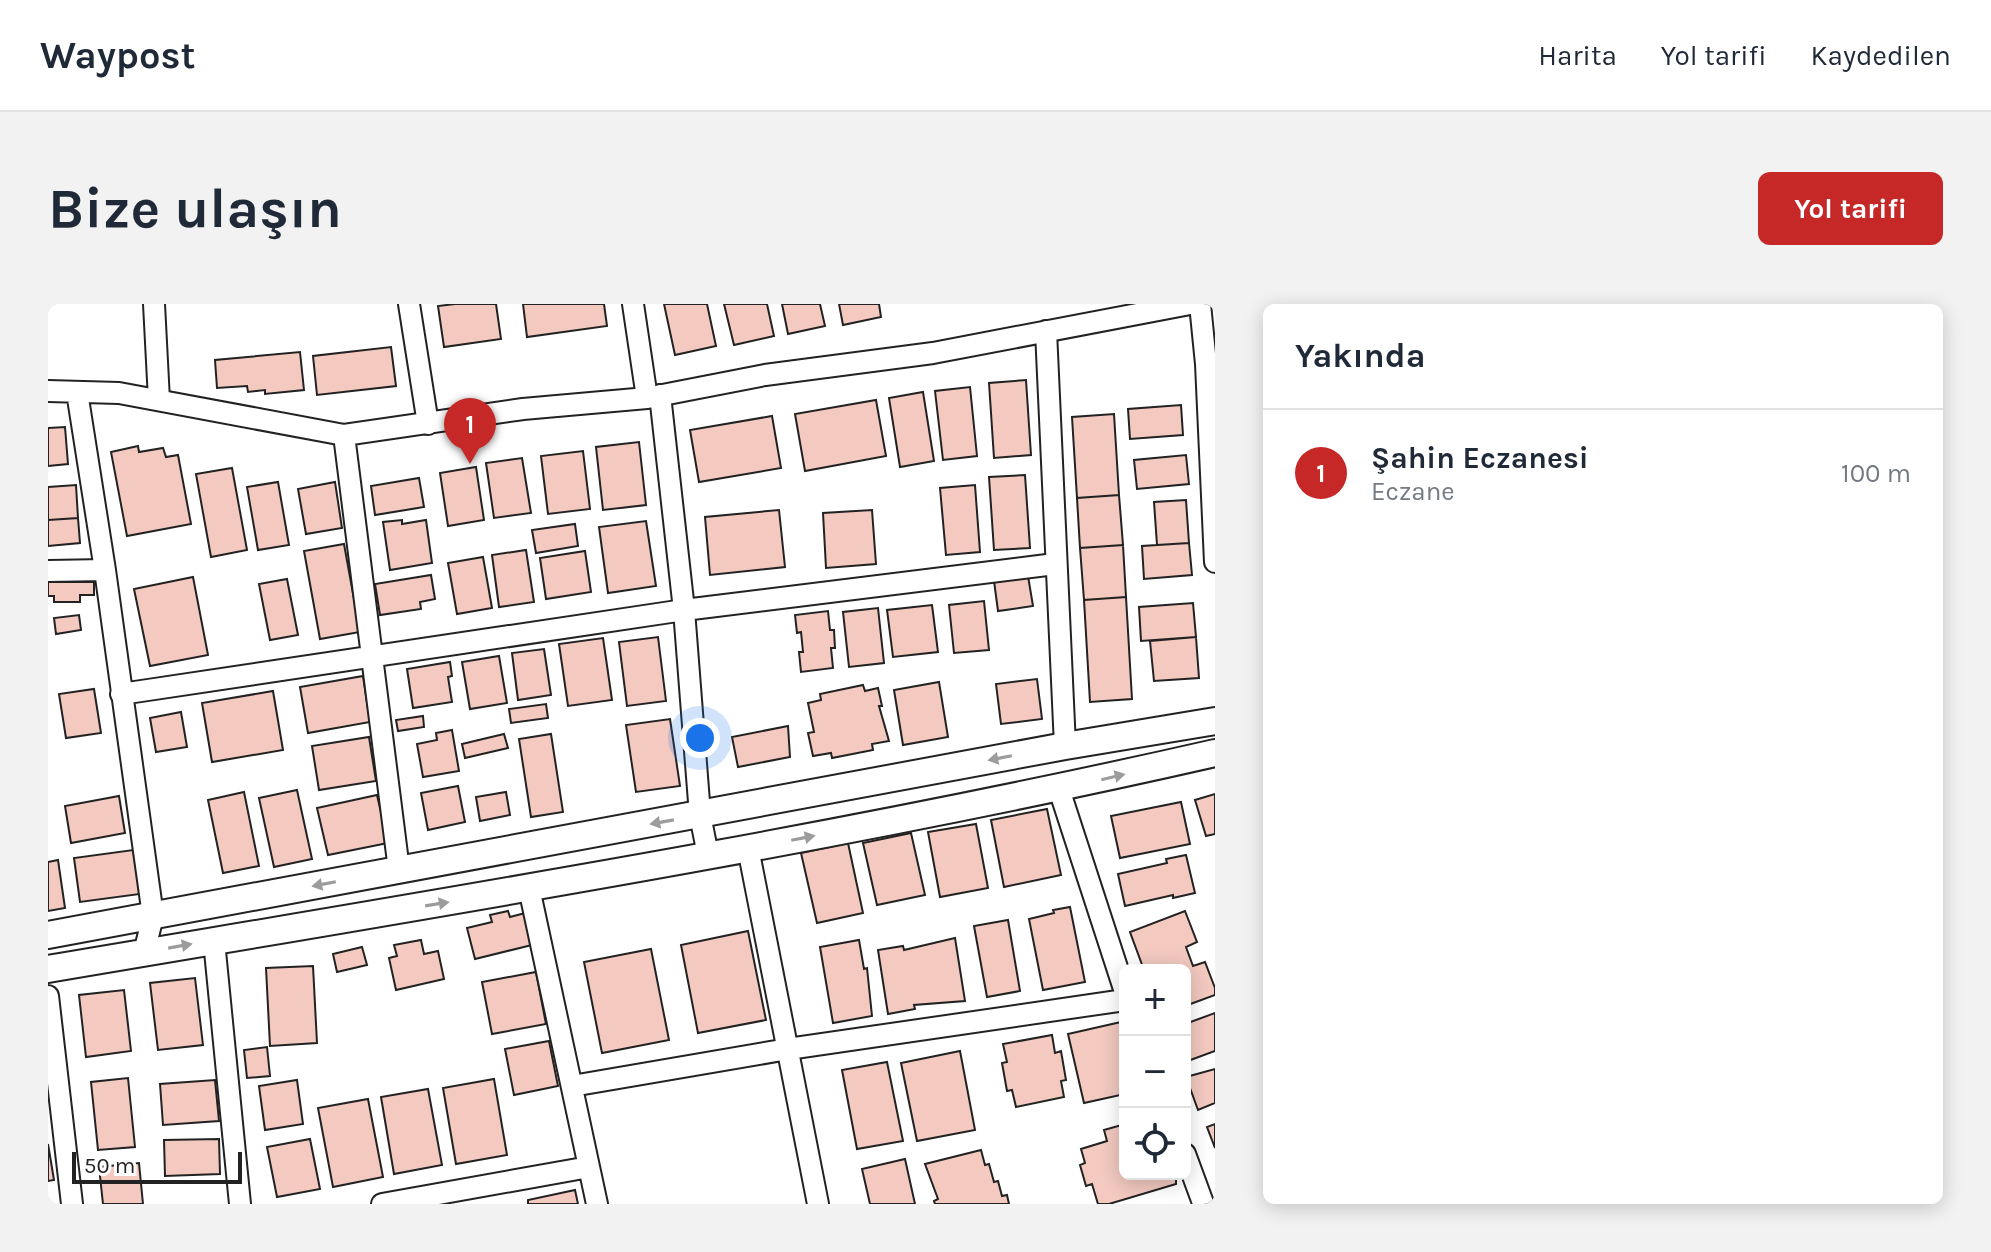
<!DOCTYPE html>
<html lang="tr">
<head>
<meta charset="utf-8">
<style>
	:root { --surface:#fff; --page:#f2f2f3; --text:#1f2937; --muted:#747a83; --line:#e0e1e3; --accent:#c62828 }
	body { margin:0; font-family:Karla,sans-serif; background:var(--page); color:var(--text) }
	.controls { position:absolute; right:24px; bottom:24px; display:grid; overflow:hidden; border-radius:12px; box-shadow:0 4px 20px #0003 }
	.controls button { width:72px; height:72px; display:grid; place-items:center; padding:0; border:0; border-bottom:2px solid var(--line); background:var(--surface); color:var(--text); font:40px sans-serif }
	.scale { position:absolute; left:24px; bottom:20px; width:170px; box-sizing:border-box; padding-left:8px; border:4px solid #222; border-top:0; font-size:22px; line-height:28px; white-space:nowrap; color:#222; -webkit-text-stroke:6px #fff; paint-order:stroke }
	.you { position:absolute; left:652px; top:434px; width:28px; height:28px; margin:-20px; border:6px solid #fff; border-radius:50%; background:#1a73e8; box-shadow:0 0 0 12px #1a73e833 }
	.badge { display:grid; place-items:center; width:52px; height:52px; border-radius:50%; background:var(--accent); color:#fff; font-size:26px; font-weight:700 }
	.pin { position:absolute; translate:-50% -66px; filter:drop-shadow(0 2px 4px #0008) }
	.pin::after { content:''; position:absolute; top:42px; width:28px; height:24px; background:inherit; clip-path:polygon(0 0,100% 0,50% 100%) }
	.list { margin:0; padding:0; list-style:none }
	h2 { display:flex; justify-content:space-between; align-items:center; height:104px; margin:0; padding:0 32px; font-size:34px }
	h2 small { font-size:26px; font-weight:400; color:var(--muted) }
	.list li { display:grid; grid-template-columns:52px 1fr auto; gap:24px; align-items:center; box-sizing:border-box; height:128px; padding:0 32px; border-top:2px solid var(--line) }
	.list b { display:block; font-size:30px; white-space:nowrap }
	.list p { margin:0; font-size:26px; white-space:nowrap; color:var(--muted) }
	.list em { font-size:26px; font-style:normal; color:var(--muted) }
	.icon { flex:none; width:44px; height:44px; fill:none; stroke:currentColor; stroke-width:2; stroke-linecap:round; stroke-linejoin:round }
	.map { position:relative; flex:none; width:1167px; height:900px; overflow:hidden; border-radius:12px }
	header { display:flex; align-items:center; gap:48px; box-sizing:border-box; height:112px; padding:0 40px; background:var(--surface); border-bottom:2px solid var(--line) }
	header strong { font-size:38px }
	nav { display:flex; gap:44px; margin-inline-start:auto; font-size:28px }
	.intro { display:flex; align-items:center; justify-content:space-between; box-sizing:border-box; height:192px; padding:0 48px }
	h1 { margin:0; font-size:56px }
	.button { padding:20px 36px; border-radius:12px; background:var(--accent); color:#fff; font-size:28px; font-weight:700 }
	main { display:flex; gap:48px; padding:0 48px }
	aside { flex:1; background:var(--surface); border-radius:12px; box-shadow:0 4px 20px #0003 }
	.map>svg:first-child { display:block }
	.building { fill:#f3c9c0; stroke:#222; stroke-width:2 }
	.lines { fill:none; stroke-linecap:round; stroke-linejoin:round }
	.minor-casing { stroke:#222; stroke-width:24 }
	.tertiary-casing { stroke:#222; stroke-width:30 }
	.minor { stroke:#fff; stroke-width:20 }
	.tertiary { stroke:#fff; stroke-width:26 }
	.oneway { fill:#9c9c9c }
</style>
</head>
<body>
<header>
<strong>Waypost</strong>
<nav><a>Harita</a><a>Yol tarifi</a><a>Kaydedilen</a></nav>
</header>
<div class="intro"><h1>Bize ulaşın</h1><a class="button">Yol tarifi</a></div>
<main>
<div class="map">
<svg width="1167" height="900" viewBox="0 0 1167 900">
	<rect width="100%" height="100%" fill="#fff"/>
	<path class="building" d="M407,0H448L453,35L396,43L390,2Z
		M475,0H556L559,22L479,33Z
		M616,0H659L668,42L627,51Z
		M676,0H719L726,32L686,41Z
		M734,0H772L777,22L740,30Z
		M791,0H831L833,13L795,21Z
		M343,43L348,82L269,91L265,52Z
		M252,48L256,86L217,90V86L200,88L199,82L169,84L167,56Z
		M978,76L983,151L946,154L941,79Z
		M922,83L929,152L895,156L887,87Z
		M875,88L886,157L852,163L841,94Z
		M828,96L838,152L757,167L747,110Z
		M1133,101L1135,131L1082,135L1080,105Z
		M1066,110L1071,191L1029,194L1024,113Z
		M724,112L733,164L651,178L642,126Z
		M17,123L20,160L0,162V124Z
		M591,138L598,201L555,206L548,143Z
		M90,142L91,148L115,144L118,153L130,151L143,220L79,232L63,148Z
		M535,147L542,205L500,210L493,152Z
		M1138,151L1141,180L1089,185L1086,156Z
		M474,154L483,209L446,214L438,159Z
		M428,163L436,216L400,222L392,169Z
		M184,164L199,246L163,253L148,170Z
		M977,171L982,244L946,246L941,173Z
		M371,174L376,203L327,211L323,182Z
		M230,178L241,241L210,246L199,183Z
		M287,178L294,224L258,230L250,185Z
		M28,181L30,214L0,216V183Z
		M927,181L932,248L898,251L892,184Z
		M1071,191L1075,241L1032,244L1029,194Z
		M1138,196L1141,239L1109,241L1106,198Z
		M731,206L737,263L662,271L657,213Z
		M824,206L828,260L778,264L775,209Z
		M30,214L32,239L0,242V216Z
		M354,216V220L378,216L384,259L342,266L335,218Z
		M598,217L608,282L560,289L551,223Z
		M527,220L530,242L488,249L484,226Z
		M1141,239L1144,271L1096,275L1094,242Z
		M296,240L312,328L272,335L256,247Z
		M1075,241L1078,293L1036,296L1032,244Z
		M478,246L486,298L451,303L444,251Z
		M537,247L543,288L498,295L492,254Z
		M435,253L444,304L409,310L400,259Z
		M383,271L387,295L372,298L373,305L332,311L327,280Z
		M980,272L985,302L950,307L946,277Z
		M145,273L160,351L102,362L86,285Z
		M239,275L250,331L222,336L211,280Z
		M0,278H46V291H32V298H6V292H0Z
		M1078,293L1084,395L1042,398L1036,296Z
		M936,297L941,346L906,349L901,301Z
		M1145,299L1148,333L1093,337L1091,303Z
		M884,301L890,348L845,353L839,306Z
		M830,304L836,359L801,363L795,308Z
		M780,307L782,326H786L787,344H783L785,364L753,368L751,348H755L753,328L749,329L747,311Z
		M31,311L33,326L8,330L6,314Z
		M610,333L618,397L579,402L571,338Z
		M1148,333L1151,374L1106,377L1102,337Z
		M555,334L564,396L520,402L511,340Z
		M496,345L503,391L470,396L464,349Z
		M451,352L459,399L422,405L414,358Z
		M402,358L404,372L400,373L404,398L365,404L359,365Z
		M315,372L322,418L260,429L252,383Z
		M989,375L994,415L953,420L948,380Z
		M891,378L900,433L855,441L846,386Z
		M815,381L817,387L830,384L834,402H831L841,437L824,440L825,446L784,454L783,449L765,452L760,429L766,428L760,399L773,396L772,390Z
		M46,385L53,429L18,434L11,390Z
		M225,387L235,446L164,458L154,399Z
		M498,400L500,414L463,419L461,405Z
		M133,408L139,443L108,448L102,414Z
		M375,412L376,423L350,427L348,416Z
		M622,415L632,482L588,488L578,421Z
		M740,422L742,453L690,463L684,433Z
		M404,426L411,467L375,473L369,440L389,436L388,429Z
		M456,430L460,444L417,454L414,440Z
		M503,430L515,508L483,513L471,435Z
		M321,433L328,477L271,486L264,442Z
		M410,482L417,518L380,526L373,489Z
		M249,486L264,555L226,563L211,494Z
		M196,488L211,562L175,569L160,496Z
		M458,488L462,511L432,517L428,493Z
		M1167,490V530L1158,532L1147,496Z
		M329,491L340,539L280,551L269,504Z
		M71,492L77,529L23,539L17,502Z
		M1133,498L1142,540L1072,554L1063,512Z
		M999,505L1013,571L956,583L943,516Z
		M928,520L940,584L892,593L880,528Z
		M863,529L877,591L829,601L815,539Z
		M800,539L815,609L769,619L753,549Z
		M85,546L92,590L32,598L26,554Z
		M1138,551L1147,589L1125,594V591L1077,602L1070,570L1119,559L1118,555Z
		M10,556L17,604L0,607V558Z
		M1022,603L1037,678L995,686L981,615L1006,609L1005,606Z
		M460,607L462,613L477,609L484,641L427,655L419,624L444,618L442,611Z
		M1137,607L1149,638L1138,643L1145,662L1157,658L1167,684V691L1137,702V666H1096L1082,628Z
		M960,616L972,687L939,693L926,622Z
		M700,627L718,716L650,729L633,641Z
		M907,634L917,697L866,701L867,705L840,710L830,646L855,642L856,646Z
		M373,636L376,650L390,647L396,675L348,686L341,654L349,652L346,641Z
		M811,636L816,665L819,664L824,712L785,719L772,643Z
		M314,643L319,661L289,668L285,650Z
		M603,645L621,736L554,749L536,658Z
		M265,662L269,739L222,742L218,664Z
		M488,668L498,720L444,730L434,678Z
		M147,674L155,741L110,746L102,679Z
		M76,686L83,747L38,753L31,691Z
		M1167,709V747L1137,758V720Z
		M1073,718L1077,738V790L1036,799L1020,730Z
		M1004,731L1007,749L1013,747L1018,776L1013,777L1016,793L968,803L964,786L959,787L954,759L959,758L955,740Z
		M501,737L510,782L466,791L457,745Z
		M219,743L222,772L199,774L196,746Z
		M912,747L927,826L869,837L853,759Z
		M839,758L855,837L809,845L794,766Z
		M1167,765V799L1150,806L1138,773Z
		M80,774L87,843L50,846L43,778Z
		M446,775L459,851L408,860L395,784Z
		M167,776L171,817L115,821L112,780Z
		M249,776L255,820L217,826L211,782Z
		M380,785L394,861L346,870L333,793Z
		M320,795L335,873L285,883L270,804Z
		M1077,820V870H1128V880L1061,900H1050L1044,880L1038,882L1032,861L1037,859L1033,845L1059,837L1056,826Z
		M1167,820V844L1159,823Z
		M171,835L172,870L117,872L116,836Z
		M262,835L272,885L229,893L219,843Z
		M0,840L6,876L0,877Z
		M933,846L937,861L941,860L946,878L950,877L954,892L959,891L961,900H887L886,897L890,895L877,860Z
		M857,855L867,900H822L814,865Z
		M91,859L95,900H55L51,863Z
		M527,886L530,900H480V896Z"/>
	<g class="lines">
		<g class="minor-casing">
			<path id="minor" d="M106,0L111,96
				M361,0L380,120
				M585,0L599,94
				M1152,0L1158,60L1167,258
				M998,27L1017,442
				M0,87L71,89L296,131L475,105L599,94L717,71L885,49L1142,0
				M29,88L57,266L105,612L96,649
				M612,91L636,306L652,511L660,551
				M296,131L351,566
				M0,267L57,266
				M73,390L636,306L1007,260
				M1011,485L1077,688
				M700,544L770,900
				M481,584L549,900
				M166,637L192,900
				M0,692L24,900
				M524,782L740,745L1077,696
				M1137,850L1155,899
				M334,900L541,863"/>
		</g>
		<g class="tertiary-casing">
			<path id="tertiary" d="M0,631L1017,442L1167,417
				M0,665C390,599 781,537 1167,449"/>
		</g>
		<use href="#minor" class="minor"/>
		<use href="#tertiary" class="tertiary"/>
	</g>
	<defs><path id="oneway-solid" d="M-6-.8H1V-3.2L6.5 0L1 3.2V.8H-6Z" transform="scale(2)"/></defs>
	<g class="oneway">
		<use href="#oneway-solid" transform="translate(952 454) rotate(169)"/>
		<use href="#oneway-solid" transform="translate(1065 473) rotate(-13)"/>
		<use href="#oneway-solid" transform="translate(614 518) rotate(170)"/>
		<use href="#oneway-solid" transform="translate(755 534) rotate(-11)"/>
		<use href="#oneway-solid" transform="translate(276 580) rotate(169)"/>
		<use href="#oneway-solid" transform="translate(389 600) rotate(-9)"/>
		<use href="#oneway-solid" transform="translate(132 642) rotate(-10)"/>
	</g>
</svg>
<div class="controls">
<button>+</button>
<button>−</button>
<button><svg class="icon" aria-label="locate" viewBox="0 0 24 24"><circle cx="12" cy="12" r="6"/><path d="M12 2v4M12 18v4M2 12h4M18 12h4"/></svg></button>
</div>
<div class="scale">50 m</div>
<div class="you"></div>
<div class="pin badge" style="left:422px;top:160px">1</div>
</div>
<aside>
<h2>Yakında<small></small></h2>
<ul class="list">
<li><span class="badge">1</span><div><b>Şahin Eczanesi</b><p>Eczane</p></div><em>100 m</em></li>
</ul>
</aside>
</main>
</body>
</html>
